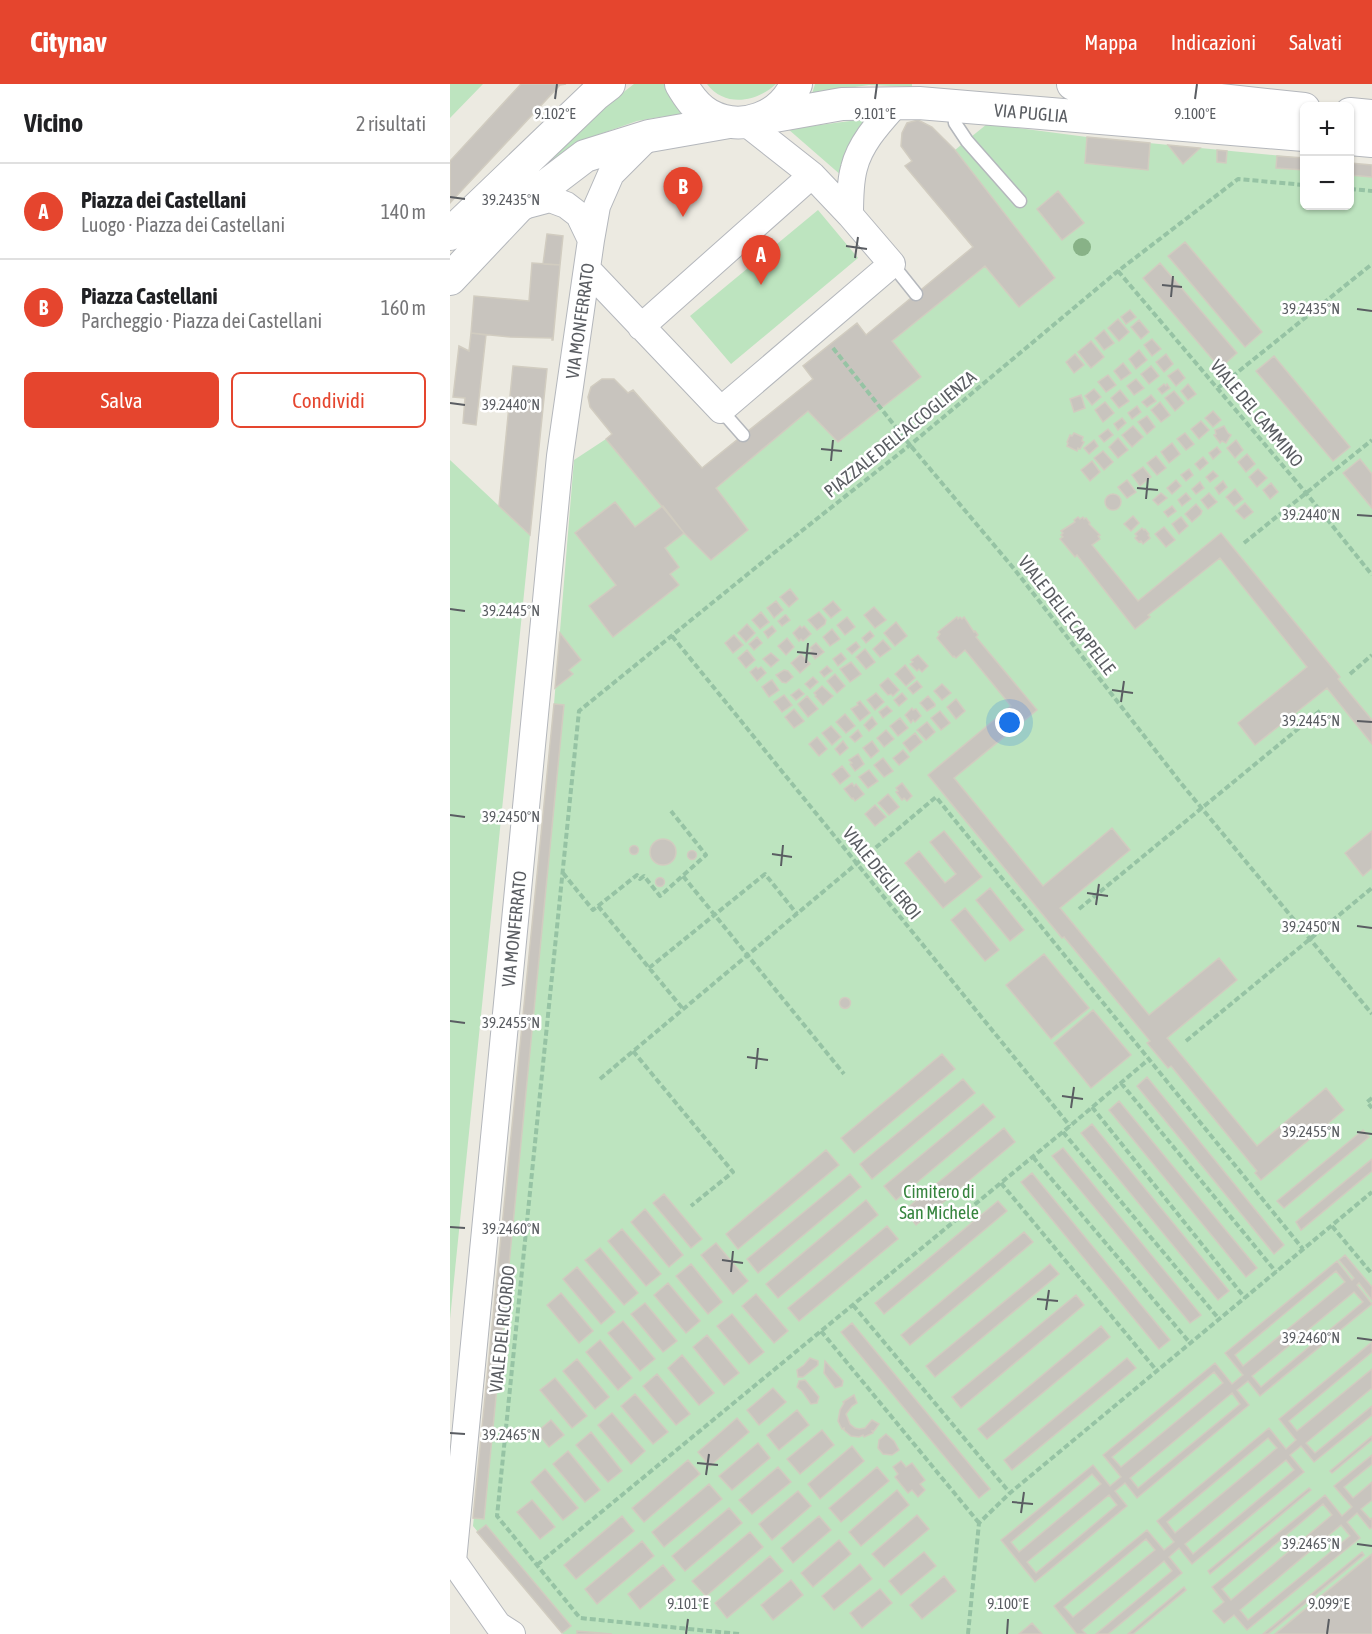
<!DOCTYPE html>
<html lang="it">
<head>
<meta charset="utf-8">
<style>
	:root { --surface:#fff; --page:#f2f2f2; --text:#202124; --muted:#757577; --line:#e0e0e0; --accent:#e5452e }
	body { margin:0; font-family:"Asap Condensed",sans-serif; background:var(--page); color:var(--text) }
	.controls { position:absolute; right:18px; top:18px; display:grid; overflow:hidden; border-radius:9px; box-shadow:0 2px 4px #0004 }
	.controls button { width:54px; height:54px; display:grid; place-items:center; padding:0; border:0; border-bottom:2px solid var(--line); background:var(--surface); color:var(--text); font:30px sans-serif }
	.you { position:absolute; left:560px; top:639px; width:21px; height:21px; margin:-15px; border:4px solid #fff; border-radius:50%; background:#1a73e8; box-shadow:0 0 0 9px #1a73e833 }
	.badge { display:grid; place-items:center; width:39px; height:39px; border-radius:50%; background:var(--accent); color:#fff; font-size:20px; font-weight:700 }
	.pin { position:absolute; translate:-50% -50px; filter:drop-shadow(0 2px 3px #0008) }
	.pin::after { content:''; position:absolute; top:32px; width:21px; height:18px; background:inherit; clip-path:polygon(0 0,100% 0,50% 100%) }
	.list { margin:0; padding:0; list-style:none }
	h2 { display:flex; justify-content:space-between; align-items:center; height:78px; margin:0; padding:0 24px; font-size:26px }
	h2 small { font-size:20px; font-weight:400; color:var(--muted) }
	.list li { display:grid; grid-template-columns:39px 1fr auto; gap:18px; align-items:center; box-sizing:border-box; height:96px; padding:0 24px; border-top:2px solid var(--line) }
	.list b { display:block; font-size:22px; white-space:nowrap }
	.list p { margin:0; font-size:20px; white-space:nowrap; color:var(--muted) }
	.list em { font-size:20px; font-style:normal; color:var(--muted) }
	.actions { display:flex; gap:12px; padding:18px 24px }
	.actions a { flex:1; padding:14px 0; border:2px solid var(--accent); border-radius:9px; text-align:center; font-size:21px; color:var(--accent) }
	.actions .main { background:var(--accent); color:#fff }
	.map { position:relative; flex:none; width:922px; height:1550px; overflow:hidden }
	header { display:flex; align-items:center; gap:36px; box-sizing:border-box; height:84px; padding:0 30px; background:var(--accent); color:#fff }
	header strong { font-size:28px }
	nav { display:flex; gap:33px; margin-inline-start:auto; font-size:21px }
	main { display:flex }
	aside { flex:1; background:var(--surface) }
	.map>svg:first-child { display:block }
	.green { fill:#bde4bf }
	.building { fill:#c8c4be; stroke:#d1ccc0; stroke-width:1.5; fill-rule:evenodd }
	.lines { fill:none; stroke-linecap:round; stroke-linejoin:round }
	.service-casing { stroke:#b4b7bc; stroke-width:15 }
	.minor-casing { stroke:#b4b7bc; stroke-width:28 }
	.tertiary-casing { stroke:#b4b7bc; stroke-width:34 }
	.path { stroke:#96c3a4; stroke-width:4; stroke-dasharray:6 3; stroke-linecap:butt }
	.service { stroke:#fff; stroke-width:12 }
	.minor { stroke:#fff; stroke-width:26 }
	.tertiary { stroke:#fff; stroke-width:32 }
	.tree { fill:#88b287 }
	.ticks { fill:none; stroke:#5a5d62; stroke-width:2 }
	.labels { text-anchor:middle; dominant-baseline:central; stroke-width:5; stroke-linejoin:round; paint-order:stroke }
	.street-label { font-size:18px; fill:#5a5d62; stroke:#fff }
	.park-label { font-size:18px; fill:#36843e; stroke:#fff }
	.ticks-label { font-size:15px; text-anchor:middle; fill:#5a5d62; stroke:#fff; stroke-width:5; stroke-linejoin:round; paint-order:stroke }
</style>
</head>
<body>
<header>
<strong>Citynav</strong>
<nav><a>Mappa</a><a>Indicazioni</a><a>Salvati</a></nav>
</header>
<main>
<aside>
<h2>Vicino<small>2 risultati</small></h2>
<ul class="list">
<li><span class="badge">A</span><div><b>Piazza dei Castellani</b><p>Luogo · Piazza dei Castellani</p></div><em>140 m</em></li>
<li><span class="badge">B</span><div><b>Piazza Castellani</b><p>Parcheggio · Piazza dei Castellani</p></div><em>160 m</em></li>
</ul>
<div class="actions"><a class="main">Salva</a><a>Condividi</a></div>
</aside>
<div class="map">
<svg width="922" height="1550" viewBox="0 0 922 1550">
	<rect width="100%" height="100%" fill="#eceae1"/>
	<path class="green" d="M0,0H33L0,34Z
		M184,0H217L234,31L210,33L187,37L150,50L135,58L67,109L123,47Z
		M257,0H326C307,18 275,24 257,0Z
		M365,0H462V3L419,1L405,3L361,13Z
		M416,35C401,55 398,68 392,92L338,45Z
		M537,40L637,53L854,74V122H900V79L922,81V1550H113L23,1442L104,620L124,376L156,355L261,476L298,446L266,404L358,327L470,292L442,257L535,182L569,223L605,194L505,66Z
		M368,126L408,174L281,280L240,232Z
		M0,376L80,451L0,1235Z"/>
	<path class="building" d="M71,0H116L110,1L0,119V77Z
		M468,36L482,43L505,66L605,194L569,223L535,182L442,257L471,293L388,358L358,327L266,404L298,446L261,476L234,449L156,355L162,350L140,323L138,313L141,303L152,295H164L178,309L183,306L252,384L363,295L353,282L407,239L416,251L523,163L455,82L462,77L451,62L452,49L457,39Z
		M637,53L700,59L698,86L635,79Z
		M718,61L750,64L733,80Z
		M767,66L777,67L776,79L767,78Z
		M827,72L854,74V86L826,84Z
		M900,79L922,81V93L900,91Z
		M608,107L634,139L612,156L587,125Z
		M97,150L113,152L110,181L93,180Z
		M735,158L812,248L795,263L718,172Z
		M82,179L110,181L103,256H102V254L60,253L21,249L24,212L79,217Z
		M710,179L787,269L770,284L693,194Z
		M680,226L686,233L676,240L671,233Z
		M668,235L679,248L669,257L658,244Z
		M689,236L699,248L691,255L681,243Z
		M654,246L664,259L654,266L645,254Z
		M21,249L36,251L26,341L13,339L15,314L3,313L9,262L19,267Z
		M702,255L711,265L702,272L694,261Z
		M641,257L654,273L641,284L628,268Z
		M689,266L697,276L686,285L679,275Z
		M625,270L634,281L624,289L616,278Z
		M716,270L723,280L714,288L706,278Z
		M824,272L900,363L883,377L806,287Z
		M673,279L681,289L671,296L664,287Z
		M63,282L97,285L80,451L49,422Z
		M701,282L709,292L699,300L691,290Z
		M728,285L735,294L726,302L718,292Z
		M658,291L666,301L656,308L648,298Z
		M686,295L694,304L684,311L677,302Z
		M714,300L716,302L717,300L720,304L712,310L708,305Z
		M738,300L746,310L738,316L731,307Z
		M644,305L651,313L642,321L635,312Z
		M670,306L679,317L669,324L661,314Z
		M724,307L734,319L725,327L715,314Z
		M631,311L635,324L624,328L620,315Z
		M701,311L706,317L697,323L692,318Z
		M655,318L664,329L653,338L645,326Z
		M710,318L720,331L711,338L701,326Z
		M687,322L691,328L682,335L678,329Z
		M763,327L771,336L763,343L755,334Z
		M697,332L705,343L697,350L688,338Z
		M672,334L676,339L668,346L664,340Z
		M751,337L759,346L749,355L741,345Z
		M683,342L693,353L682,363L672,351Z
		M774,342L778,349L781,351L776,359L772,357L770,359L764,351L766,350L765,346Z
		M658,345L663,351L654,358L649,352Z
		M624,349L633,353L632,357L634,358L630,365L628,364L627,367L617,362L618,359L617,358L620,351L622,352Z
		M735,349L744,360L736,366L727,355Z
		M668,354L678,366L668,374L659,363Z
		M644,356L648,362L639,370L634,364Z
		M786,356L793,366L785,374L777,364Z
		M722,359L730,370L719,379L711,368Z
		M767,363L771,368L763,375L759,369Z
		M653,367L663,378L654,386L644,374Z
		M797,370L805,380L796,388L788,378Z
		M706,372L716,384L707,391L697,379Z
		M753,373L758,379L750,386L745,380Z
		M910,375L922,390V424L893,389Z
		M642,377L650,388L640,397L631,386Z
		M693,383L701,393L690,402L682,391Z
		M739,385L743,391L736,397L731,391Z
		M808,385L817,394L807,403L799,393Z
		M763,387L768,392L760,398L756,393Z
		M677,396L686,408L677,414L668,403Z
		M726,396L731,402L722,410L717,404Z
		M773,397L777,403L769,410L765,404Z
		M750,398L754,404L746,410L742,405Z
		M821,399L828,408L820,415L813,406Z
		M785,405L793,415L784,422L776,413Z
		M711,409L717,414L708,421L703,416Z
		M736,409L741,415L732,422L728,416Z
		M759,409L767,418L758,425L751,416Z
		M655 418a8 8 0 1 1 16 0a8 8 0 1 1-16 0Z
		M165,418L185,443L213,422L234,449L215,464L229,483L220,490L229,501L163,553L139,522L166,501L125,449Z
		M795,419L803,428L794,435L786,427Z
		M746,420L752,427L751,429V430L742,438L735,430Z
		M722,422L726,427L718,433L714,428Z
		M683,432L689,439L681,447L674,440Z
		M628,433L630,435L633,433L634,435L636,434L640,439L639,440L650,451L648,452L650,455L642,461L688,517L771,449L890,593L888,595L922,636V660L877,604L805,661L788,639L857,583L770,474L698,531L700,533L685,545L627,471L625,473L610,455L613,453L611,451L613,449L611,447L625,438L624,436Z
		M731,433L738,442L729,450L722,440Z
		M714,443L725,456L716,463L705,450Z
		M692,444L694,446L695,445L699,450L698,451L700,454L693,460L691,457L689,458L685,454L687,452L685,450Z
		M340,505L348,515L339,523L330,513Z
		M326,517L333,526L324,534L317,524Z
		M383,517L391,526L381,534L373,525Z
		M424,523L436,536L425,544L414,531Z
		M311,528L319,538L310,545L302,536Z
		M369,528L376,536L375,540L367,546L358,536Z
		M335,531H336L340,536L332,542L328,537Z
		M397,533L405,543L395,551L387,541Z
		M507,533L508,535L510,533L512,535L514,533L524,548L525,547L528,551L526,553L587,626L504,694L593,802L662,744L680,766L610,824L699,931L769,874L787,896L717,954L807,1062L876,1004L894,1026L811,1096L805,1089L807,1087L721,982L718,984L697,959L700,957L614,853L612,854L478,691L561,622L515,566L506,574L504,572L503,573L487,554L490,550L488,548Z
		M446,538L457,552L445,562L434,549Z
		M297,540L305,549L296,558L288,549Z
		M322,542L326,547L318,554L314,548Z
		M350,542L352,544L354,542L361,550L353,557L351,555L349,557L343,549Z
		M382,545L390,555L380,562L373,553Z
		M420,547L424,552L416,559L412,554Z
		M110,549L131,576L119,586L123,590L105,604Z
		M284,551L293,561L283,569L275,559Z
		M307,553L312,559L304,566L299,560Z
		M337,554L344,563L336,571L328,562Z
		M433,556L441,565L430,573L423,565Z
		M406,558L410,563L402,570L397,565Z
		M366,559L374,568L365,575L360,568L362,566L360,564Z
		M415,565L425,578L416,585L406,573Z
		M297,566L305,576L296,584L288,574Z
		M321,569L329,576L321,583L313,575Z
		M391,569L396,575L388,582L383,575Z
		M351,570L360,580L350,589L341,579Z
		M468,571L478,582L472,588L469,585L467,587L460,580L463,578L461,576Z
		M401,578L411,590L400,598L390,585Z
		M455,581L465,594L456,602L445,590Z
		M377,582L382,587L374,593L370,588Z
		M306,583L308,585L311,583L316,589L307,597L300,588Z
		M334,586L338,587L343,593L336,599L332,598L326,591Z
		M385,590L395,602L387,609L377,597Z
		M363,593L368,598L360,605L355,600Z
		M438,594L449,606L443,612L441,610L438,611L431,603L430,601Z
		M322,596L329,606L319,613L312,603L320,597Z
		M467,597L472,603L463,610L458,604Z
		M492,600L501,609L492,616L484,607Z
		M372,602L383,612L373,621L365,612L366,611L364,609Z
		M349,605L354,610L346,616L341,611Z
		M426,609L434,618L425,626L417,616Z
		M452,609L457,615L449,622L444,616Z
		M334,611L342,621L332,628L324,618Z
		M357,612L368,625L358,633L348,620Z
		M478,612L485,620V622L477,627L470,619Z
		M506,615L515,627L506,635L497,623Z
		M410,617L420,629L410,637L401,625L408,621L407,619Z
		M104,620L114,621L34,1435L23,1434Z
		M437,622L442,627L433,634L429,628Z
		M462,624L463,626L466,625L471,632L465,638L463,636L461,639L455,631Z
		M344,625L354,637L344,644L335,633Z
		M490,627L500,639L491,646L481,634Z
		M395,630L405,642L396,649L386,638Z
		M422,633L427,640L419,647L414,641Z
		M450,634L458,644L448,652L440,642Z
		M477,638L485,648L476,656L467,646Z
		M381,642L391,653L382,661L372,649Z
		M408,646L412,652L405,658L400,653Z
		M436,646L444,655L434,663L427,654Z
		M465,649L472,658L460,668L453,659Z
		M367,653L377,665L369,672L359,660Z
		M393,657L398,664L390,671L385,665Z
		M422,657L429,667L421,674L413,664Z
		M453,666L459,673L449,681L443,674Z
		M408,670L414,680L405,687L400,680L402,679L399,676Z
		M433,674L443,687L434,693L424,681Z
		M392,682L400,692L390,700L382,690Z
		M419,686L428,697L418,704L409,693Z
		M402,699L404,702L406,700L414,710L405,717L403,714L402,715L394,705Z
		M452,699L462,712L457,717L454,714L452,716L446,708L448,707L446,704Z
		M438,710L449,723L439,731L428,719Z
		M425,721L436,733L425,742L415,730Z
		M494,747L532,793L493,824L455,779L469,767L495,799L506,790L480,758Z
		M922,747V784L913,792L895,769Z
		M200 768a13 13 0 1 1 26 0a13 13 0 1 1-26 0Z
		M179.5 766a4.5 4.5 0 1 1 9 0a4.5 4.5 0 1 1-9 0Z
		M237.5 771a4.5 4.5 0 1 1 9 0a4.5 4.5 0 1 1-9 0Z
		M205.5 798a4.5 4.5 0 1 1 9 0a4.5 4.5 0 1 1-9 0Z
		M540,804L574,846L560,857L526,816Z
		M515,824L549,866L535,877L501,836Z
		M594,870L639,924L601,955L556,901Z
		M389.5 919a5.5 5.5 0 1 1 11 0a5.5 5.5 0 1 1-11 0Z
		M643,926L681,971L641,1004L604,959Z
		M492,970L505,985L404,1069L391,1054Z
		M697,993L834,1161L824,1170L687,1002Z
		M513,995L525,1009L422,1095L410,1080Z
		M669,1017L807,1184L796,1193L659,1026Z
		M533,1020L545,1033L446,1116L434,1102Z
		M642,1040L779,1207L768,1216L631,1049Z
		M554,1044L565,1058L466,1141L455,1126Z
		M913,1046L919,1053L834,1124L827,1117Z
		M613,1064L751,1231L740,1239L602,1072Z
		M376,1066L389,1081L288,1165L276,1150Z
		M922,1075V1087L851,1146L846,1138Z
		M582,1089L720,1256L709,1265L571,1098Z
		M400,1090L411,1103L308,1189L297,1175Z
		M214,1110L252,1155L241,1164L203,1119Z
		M416,1116L428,1131L328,1214L316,1200Z
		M548,1117L557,1127L434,1230L425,1219Z
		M195,1125L233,1171L219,1183L181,1138Z
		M437,1142L448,1155L349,1237L338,1224Z
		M172,1145L211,1190L196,1202L158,1157Z
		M574,1148L583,1158L460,1261L451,1251Z
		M266,1159L298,1197L283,1210L251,1171Z
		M150,1164L188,1209L174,1221L135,1176Z
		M895,1171L922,1203V1216L909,1199L907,1201L922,1220L810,1312L798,1297L787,1306L799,1321L687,1414L675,1399L665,1407L677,1422L585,1498L551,1456L643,1381L660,1402L671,1393L653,1371L765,1279L782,1300L793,1291L775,1269L887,1177L902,1196L904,1194L889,1176ZM886,1187L895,1198L793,1282L785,1271ZM904,1208L913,1218L811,1303L802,1292ZM764,1288L773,1299L671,1383L662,1373ZM782,1309L790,1320L688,1404L680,1394ZM642,1390L651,1400L569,1468L561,1458ZM659,1411L667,1421L586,1489L577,1478Z
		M241,1180L272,1218L258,1230L226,1192Z
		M600,1180L609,1190L485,1293L476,1282Z
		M127,1183L165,1228L151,1240L113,1195Z
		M218,1199L250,1237L236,1249L204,1211Z
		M111,1209L143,1247L129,1259L97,1221Z
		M306,1210L338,1247L324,1259L292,1222Z
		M626,1211L634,1221L511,1324L502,1313Z
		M195,1219L227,1257L213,1268L181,1230Z
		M282,1230L314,1268L299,1280L267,1242Z
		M173,1237L205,1275L190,1287L158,1249Z
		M402,1239L540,1405L529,1414L391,1248Z
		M651,1242L660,1253L537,1355L528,1345Z
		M257,1251L289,1289L274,1301L243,1263Z
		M150,1256L182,1294L168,1306L136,1268Z
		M922,1258V1268L839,1337L847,1347L922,1285V1304L856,1359L865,1369L922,1322V1331L864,1378L851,1362L840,1371L854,1388L742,1480L729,1464L719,1473L732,1489L658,1550H646L722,1487L714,1477L632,1546L636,1550H627L604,1522L697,1446L714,1466L724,1458L707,1437L819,1344L836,1365L846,1356L829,1335ZM818,1354L827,1364L725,1449L717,1438ZM836,1376L844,1386L743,1470L735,1460ZM696,1455L705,1466L623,1533L614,1523Z
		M232,1271L264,1309L249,1321L218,1284Z
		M360,1274L368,1277V1281L353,1293H348L347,1286L354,1281Z
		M677,1274L686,1284L562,1386L554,1376Z
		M127,1275L159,1313L145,1325L113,1287Z
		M375,1277L393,1297L392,1302L385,1304L374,1289Z
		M207,1290L240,1330L226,1341L193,1302Z
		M105,1294L137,1332L122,1344L90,1306Z
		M355,1296L369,1313L367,1319L361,1320L352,1307L347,1303L349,1297Z
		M323,1304L336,1318L309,1341L297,1326Z
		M185,1310L218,1348L203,1360L171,1322Z
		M404,1311L407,1319L402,1322L396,1330L400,1340L405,1344L409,1345L415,1344L422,1336L429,1340L424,1347H422L423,1349L414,1353L413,1351L409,1353L401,1352L394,1346V1344L392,1345L388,1337L390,1326L394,1319L393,1318Z
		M347,1326L359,1341L329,1366L317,1351Z
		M162,1329L195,1367L181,1380L148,1341Z
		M287,1334L299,1348L260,1382L248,1368Z
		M101,1336L114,1351L99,1363L87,1348Z
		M372,1346L384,1361L350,1390L337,1375Z
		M141,1348L172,1387L158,1398L126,1361Z
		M436,1350L444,1357L449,1366L442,1371L433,1370L428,1364L429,1356Z
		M922,1352V1356L882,1389L880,1387Z
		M308,1359L320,1374L282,1406L269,1392Z
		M402,1362L414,1377L370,1415L358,1400Z
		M118,1367L150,1406L135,1418L103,1380Z
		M922,1371V1380L894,1403L903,1414L922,1398V1416L911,1425L920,1435L922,1434V1443L920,1445L907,1429L897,1438L910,1454L797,1546L784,1531L774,1539L763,1527L774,1518L762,1503L875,1411L892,1432L902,1423L884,1402ZM873,1420L882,1431L781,1516L772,1505ZM891,1441L900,1452L798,1536L790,1526Z
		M238,1376L250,1390L194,1438L182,1424Z
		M451,1377L456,1383L462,1379L475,1396L470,1400L475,1406L468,1413L462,1406L458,1409L445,1393L448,1390L443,1383Z
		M328,1383L341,1398L302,1430L289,1416Z
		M427,1383L439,1397L391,1438L379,1424Z
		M95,1385L128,1424L113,1436L81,1398Z
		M259,1400L272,1415L214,1463L202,1448Z
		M859,1404L861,1406L760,1490L758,1487Z
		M447,1406L459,1421L411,1462L399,1448Z
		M348,1407L361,1422L322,1456L309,1440Z
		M82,1416L105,1443L90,1455L67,1428Z
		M279,1424L292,1439L235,1487L222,1472Z
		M467,1431L479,1445L434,1483L422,1470Z
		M172,1432L184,1447L126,1495L114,1481Z
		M369,1432L381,1446L343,1479L331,1464Z
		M36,1441L121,1542L112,1549L27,1448Z
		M300,1448L313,1463L256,1512L242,1497Z
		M389,1456L401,1470L363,1503L351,1489Z
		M192,1457L204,1472L147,1520L135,1505Z
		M474,1468L486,1482L451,1511L439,1497Z
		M912,1468L914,1471L818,1550H813Z
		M922,1470V1550H825Z
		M320,1472L333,1487L277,1534L265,1519Z
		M410,1480L422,1495L384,1526L372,1512Z
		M213,1481L225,1496L190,1525L178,1510Z
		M494,1492L506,1507L472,1535L460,1521Z
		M341,1496L353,1511L323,1536L311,1521Z
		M734,1503L736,1506L683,1550H678Z
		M430,1505L442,1519L412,1544L400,1529Z
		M582,1539L592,1550H569Z
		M127,1547L162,1550H127Z"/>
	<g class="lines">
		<g class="service-casing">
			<path id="service" d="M503,24L505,39L517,57L570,117
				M442,180L466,210
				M271,326L293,351"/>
		</g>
		<g class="minor-casing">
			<path id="minor" d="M70,123L100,115L116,121L129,131L141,156
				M400,131C400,115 400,99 404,84C410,59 430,38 446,20
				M137,185L271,326L442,180L400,131L362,91L296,39
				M191,243L362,91
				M62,1550L48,1541L3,1477L110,372L141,156L147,122L161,90L199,52"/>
		</g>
		<g class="tertiary-casing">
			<path id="tertiary" d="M231,0C238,12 246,24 259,31C292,49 332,33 346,0
				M623,0L854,25
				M900,30L922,32
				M308,35L392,20L469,19L854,51
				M900,55L922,57
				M0,150L146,10L159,0
				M0,195L68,123L135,72L199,52L279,38"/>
		</g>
		<path class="path" d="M900,105L922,107
			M668,187L856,409L922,491
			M383,264L460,361L565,486L730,698L922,930
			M768,304L922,180
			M794,459L922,356
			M222,552L620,1042
			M900,590L922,571
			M113,789L143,826L187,791L190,795L194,792L210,812L256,771L221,727
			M233,792L394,990
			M148,822L233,925
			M629,825L871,626
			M199,884L315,790L347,830
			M736,957L922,804
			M183,967L283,1088L241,1122
			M150,995L486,713L853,1165
			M671,999L826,1188
			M922,1014L917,1018L922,1024
			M642,1023L795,1214
			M613,1048L769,1235
			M583,1073L740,1259
			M551,1099L707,1287
			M882,1142L922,1190
			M403,1221L560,1409
			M371,1247L529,1439
			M87,1481L620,1042L698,976
			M289,1550L130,1534L47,1432L129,627L320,472L460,361L668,187L788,95L854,101
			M518,1550L529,1439L560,1409L922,1108"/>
		<use href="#service" class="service"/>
		<use href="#minor" class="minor"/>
		<use href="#tertiary" class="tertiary"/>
	</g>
	<circle class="tree" cx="632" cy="163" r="9"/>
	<path class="ticks" d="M105,15L107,0M425,15L427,0M745,15L747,0M0,113L15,115M396,162L417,165M405,174L408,153M712,201L732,203M721,213L723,192M907,225L922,227M0,319L15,321M371,365L392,367M381,377L383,356M687,404L708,406M696,415L698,394M907,431L922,432M0,525L15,527M347,568L367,570M356,579L358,559M662,606L683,609M671,618L674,597M907,637L922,638M0,731L15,733M322,770L342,773M331,782L333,761M637,809L658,812M646,821L649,800M907,842L922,844M0,937L15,939M297,973L318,976M306,985L308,964M612,1012L633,1015M621,1024L624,1003M907,1048L922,1050M0,1143L15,1144M272,1176L293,1179M281,1188L283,1167M587,1215L608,1217M596,1226L599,1206M907,1254L922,1256M0,1349L15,1350M247,1379L268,1381M256,1391L259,1370M562,1418L583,1420M571,1429L574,1408M907,1460L922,1462M236,1550L238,1535M557,1550L558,1535M877,1550L879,1535"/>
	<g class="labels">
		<g class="street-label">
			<text transform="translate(581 29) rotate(5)">VIA PUGLIA</text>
			<text transform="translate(130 237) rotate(-82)">VIA MONFERRATO</text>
			<text transform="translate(807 329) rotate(50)">VIALE DEL CAMMINO</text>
			<text transform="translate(450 350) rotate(-39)">PIAZZALE DELL'ACCOGLIENZA</text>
			<text transform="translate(617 531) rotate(52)">VIALE DELLE CAPPELLE</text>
			<text transform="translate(432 789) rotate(51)">VIALE DEGLI EROI</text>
			<text transform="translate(64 845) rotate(-84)">VIA MONFERRATO</text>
			<text transform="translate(52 1245) rotate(-84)">VIALE DEL RICORDO</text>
		</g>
		<g class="park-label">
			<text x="489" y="1107">Cimitero di<tspan x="489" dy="21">San Michele</tspan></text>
		</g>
	</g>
	<g class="ticks-label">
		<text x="105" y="35">9.102°E</text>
		<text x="425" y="35">9.101°E</text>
		<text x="745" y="35">9.100°E</text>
		<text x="61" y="121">39.2435°N</text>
		<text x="861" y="230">39.2435°N</text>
		<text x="61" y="326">39.2440°N</text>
		<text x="861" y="436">39.2440°N</text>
		<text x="61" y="532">39.2445°N</text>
		<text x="861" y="642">39.2445°N</text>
		<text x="61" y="738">39.2450°N</text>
		<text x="861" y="848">39.2450°N</text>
		<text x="61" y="944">39.2455°N</text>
		<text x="861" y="1053">39.2455°N</text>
		<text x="61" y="1150">39.2460°N</text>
		<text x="861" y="1259">39.2460°N</text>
		<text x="61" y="1356">39.2465°N</text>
		<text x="861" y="1465">39.2465°N</text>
		<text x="238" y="1525">9.101°E</text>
		<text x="558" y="1525">9.100°E</text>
		<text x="879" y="1525">9.099°E</text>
	</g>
</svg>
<div class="controls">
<button>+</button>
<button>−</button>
</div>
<div class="you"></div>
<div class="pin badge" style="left:311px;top:201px">A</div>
<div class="pin badge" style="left:233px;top:133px">B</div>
</div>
</main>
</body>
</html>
